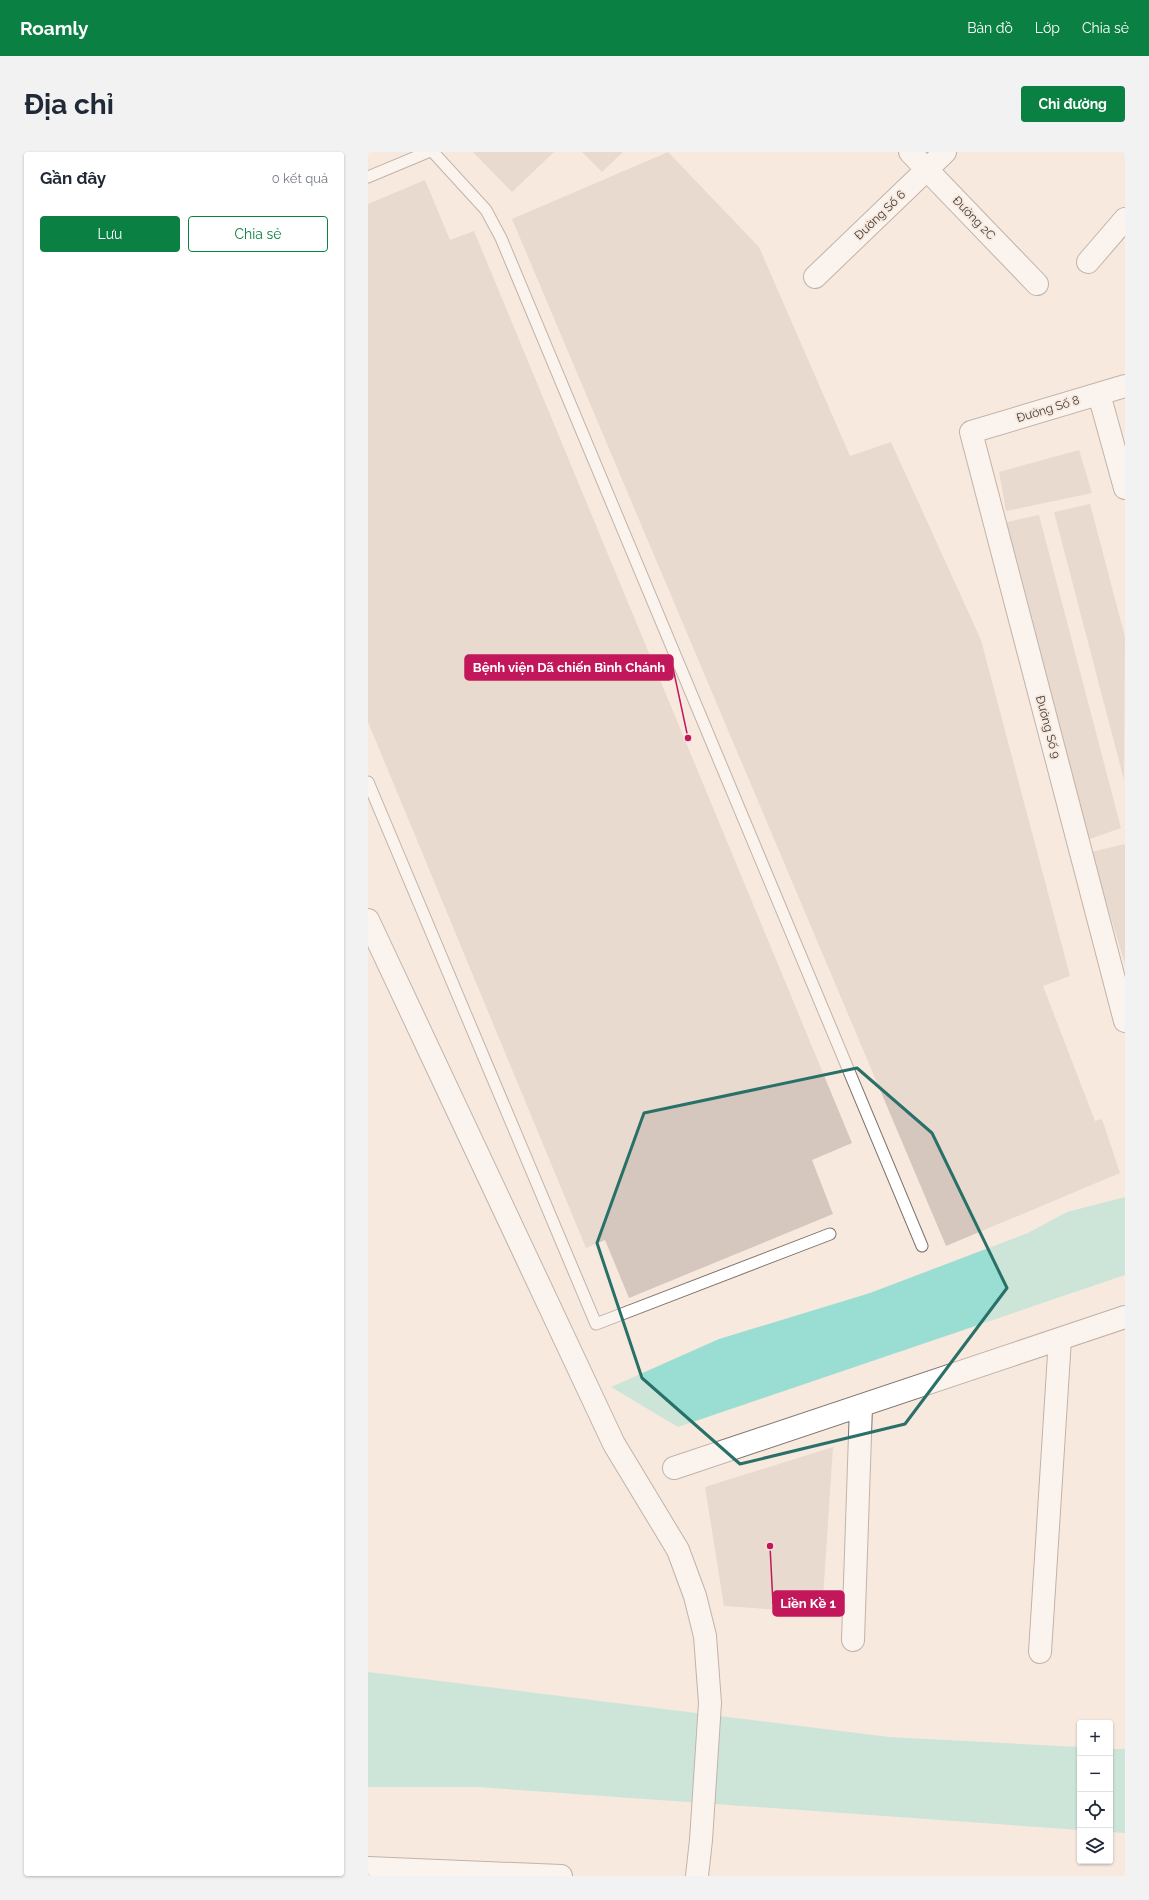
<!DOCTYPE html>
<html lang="vi">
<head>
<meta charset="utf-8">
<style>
	:root { --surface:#fff; --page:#f2f2f3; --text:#1f2937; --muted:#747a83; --line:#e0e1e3; --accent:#0b8043 }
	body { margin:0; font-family:Raleway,sans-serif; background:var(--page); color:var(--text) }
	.controls { position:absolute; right:12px; bottom:12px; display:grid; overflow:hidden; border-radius:4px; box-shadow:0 1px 3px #0004 }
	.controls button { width:36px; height:36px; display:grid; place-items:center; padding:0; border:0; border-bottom:1px solid var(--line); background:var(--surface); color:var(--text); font:20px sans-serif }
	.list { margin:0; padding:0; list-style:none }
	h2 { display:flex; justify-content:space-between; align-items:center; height:52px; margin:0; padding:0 16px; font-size:17px }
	h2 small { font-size:13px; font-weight:400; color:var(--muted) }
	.actions { display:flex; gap:8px; padding:12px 16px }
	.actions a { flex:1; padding:9px 0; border:1px solid var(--accent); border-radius:4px; text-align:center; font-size:14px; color:var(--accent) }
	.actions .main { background:var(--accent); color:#fff }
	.icon { flex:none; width:22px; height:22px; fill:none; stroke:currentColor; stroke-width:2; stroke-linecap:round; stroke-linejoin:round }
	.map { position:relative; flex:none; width:757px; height:1724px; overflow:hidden; border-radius:4px }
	header { display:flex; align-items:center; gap:24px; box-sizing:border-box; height:56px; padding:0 20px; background:var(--accent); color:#fff }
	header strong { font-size:19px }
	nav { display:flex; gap:22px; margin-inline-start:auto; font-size:14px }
	.intro { display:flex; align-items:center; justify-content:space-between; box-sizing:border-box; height:96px; padding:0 24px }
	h1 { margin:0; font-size:28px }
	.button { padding:10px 18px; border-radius:4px; background:var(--accent); color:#fff; font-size:14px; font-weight:700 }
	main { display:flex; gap:24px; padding:0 24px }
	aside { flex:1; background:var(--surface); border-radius:4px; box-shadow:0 1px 3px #0004 }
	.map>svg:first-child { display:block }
	.water { fill:#9aded3 }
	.building { fill:#d5c7bd }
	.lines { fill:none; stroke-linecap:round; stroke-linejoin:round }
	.service-casing { stroke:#7f7269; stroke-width:13 }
	.minor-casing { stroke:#7f7269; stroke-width:24 }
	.service { stroke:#fff; stroke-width:11 }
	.minor { stroke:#fff; stroke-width:22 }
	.marked { fill:none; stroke:#287068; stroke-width:3; stroke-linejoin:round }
	.labels { text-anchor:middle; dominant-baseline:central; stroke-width:3.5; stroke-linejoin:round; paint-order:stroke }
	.street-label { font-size:12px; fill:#403a36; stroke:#f7e9de }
	.leader { fill:none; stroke:#c2185b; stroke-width:1.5 }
	.callout-dot { fill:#c2185b; stroke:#f7e9de; stroke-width:1.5 }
	.callout { fill:#c2185b; stroke:#c2185b; stroke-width:1.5 }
	.callout-label { font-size:13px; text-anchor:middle; font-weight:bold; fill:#fff }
</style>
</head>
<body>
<header>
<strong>Roamly</strong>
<nav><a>Bản đồ</a><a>Lớp</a><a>Chia sẻ</a></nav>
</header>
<div class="intro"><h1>Địa chỉ</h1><a class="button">Chỉ đường</a></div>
<main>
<aside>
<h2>Gần đây<small>0 kết quả</small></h2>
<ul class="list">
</ul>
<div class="actions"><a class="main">Lưu</a><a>Chia sẻ</a></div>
</aside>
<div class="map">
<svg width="757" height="1724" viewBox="0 0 757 1724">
	<rect width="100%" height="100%" fill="#f7e9de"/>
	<path class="water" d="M757,1045V1123L310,1275L243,1235L351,1187L502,1141L660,1081L699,1060Z
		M0,1520L521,1585L712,1595V1678L110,1635H0Z
		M742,1597H757V1681L742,1680Z"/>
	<path class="building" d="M105,0H186L144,40Z
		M214,0H255L234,20Z
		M300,0L391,95L482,304L523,290L613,488L702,824L675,834L727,969L734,967L752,1021L578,1094L144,67Z
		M57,28L82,88L106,79L484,991L444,1008L465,1062L261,1146L237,1088L218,1096L0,570V52Z
		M711,298L724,341L638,359L631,320Z
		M722,352L757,485L756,628L686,360Z
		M671,363L753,676L719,688L635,371Z
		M757,692V812L723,700Z
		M465,1295L454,1461L356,1454L337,1335Z"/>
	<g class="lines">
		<g class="service-casing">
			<path id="service" d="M65,0L118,58L133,86L554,1094
				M0,25L60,0
				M0,630L228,1172L462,1082"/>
		</g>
		<g class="minor-casing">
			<path id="minor" d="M542,0L669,132
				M720,110L757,67
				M447,125L577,0
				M757,234L603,280L757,869
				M731,242L757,336
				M0,768L246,1292L310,1398L327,1444L337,1484L342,1551L333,1688L329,1724
				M306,1316L757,1165
				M485,1488L493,1254
				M672,1500L692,1187
				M0,1716L193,1724"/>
		</g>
		<use href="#service" class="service"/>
		<use href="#minor" class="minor"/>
	</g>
	<path d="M0 0H757V1724H0ZM489,916L564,981L639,1136L537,1272L372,1312L274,1226L229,1091L276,961Z" fill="#f7e9de" fill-opacity=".55" fill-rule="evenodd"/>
	<path class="marked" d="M489,916L564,981L639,1136L537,1272L372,1312L274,1226L229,1091L276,961Z"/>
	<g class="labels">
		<g class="street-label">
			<text transform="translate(512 63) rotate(-44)">Đường Số 6</text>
			<text transform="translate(606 66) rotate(46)">Đường 2C</text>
			<text transform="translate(680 257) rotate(-17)">Đường Số 8</text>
			<text transform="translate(680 575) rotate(75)">Đường Số 9</text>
		</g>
	</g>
	<path class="leader" d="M320 586L305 516M402 1394L405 1452"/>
	<g class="callout-dot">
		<circle cx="320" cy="586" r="4"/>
		<circle cx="402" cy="1394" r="4"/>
	</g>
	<g class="callout">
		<rect x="97" y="503" width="208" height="25" rx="4"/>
		<rect x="405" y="1439" width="71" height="25" rx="4"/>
	</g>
	<g class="callout-label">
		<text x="201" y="520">Bệnh viện Dã chiến Bình Chánh</text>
		<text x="440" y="1456">Liền Kề 1</text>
	</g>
</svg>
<div class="controls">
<button>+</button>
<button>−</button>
<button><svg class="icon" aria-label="locate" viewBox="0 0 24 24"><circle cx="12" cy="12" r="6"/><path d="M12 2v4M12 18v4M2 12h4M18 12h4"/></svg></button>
<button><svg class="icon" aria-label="layers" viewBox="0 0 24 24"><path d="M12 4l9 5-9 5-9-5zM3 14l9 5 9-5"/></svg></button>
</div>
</div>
</main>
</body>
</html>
